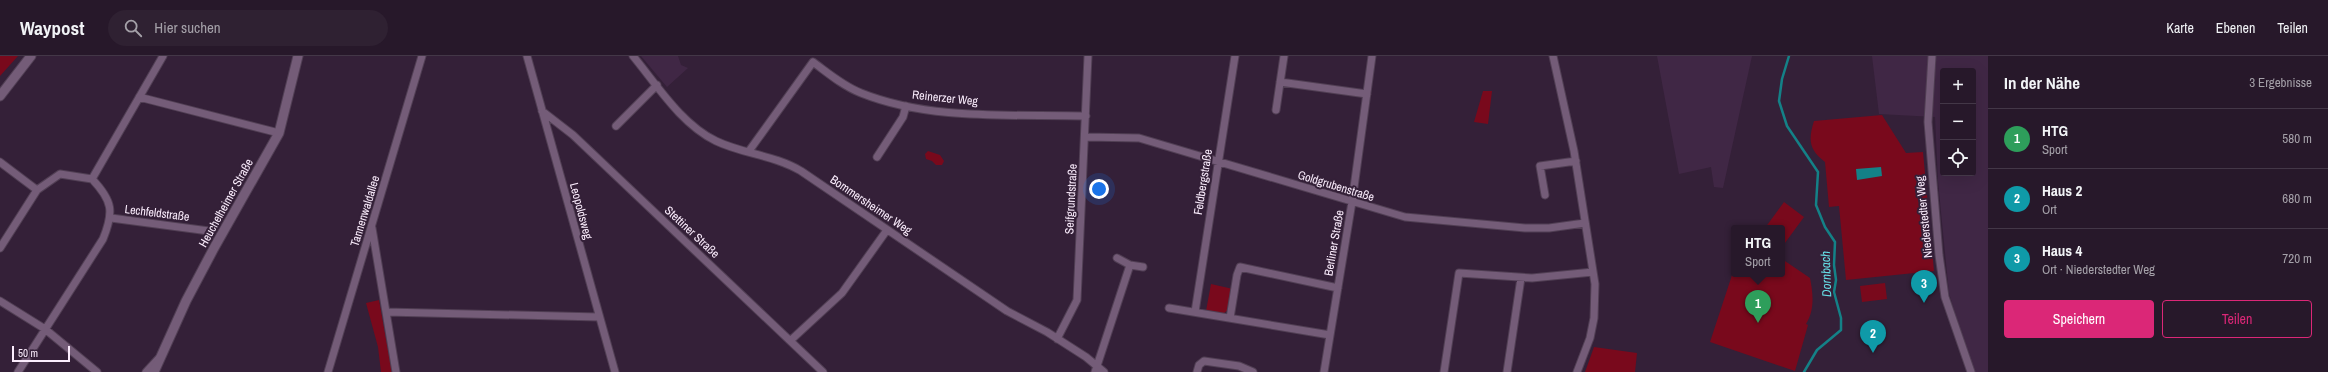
<!DOCTYPE html>
<html lang="de">
<head>
<meta charset="utf-8">
<style>
	:root { --surface:#27182a; --page:#2f2132; --text:#f1f3f6; --muted:#a4a0a8; --line:#433747; --accent:#db2777 }
	body { margin:0; font-family:"Archivo Narrow",sans-serif; background:var(--page); color:var(--text) }
	.controls { position:absolute; right:12px; top:12px; display:grid; overflow:hidden; border-radius:4px; box-shadow:0 4px 16px #0002 }
	.controls button { width:36px; height:36px; display:grid; place-items:center; padding:0; border:0; border-bottom:1px solid var(--line); background:var(--surface); color:var(--text); font:20px sans-serif }
	.scale { position:absolute; left:12px; bottom:10px; width:58px; box-sizing:border-box; padding-left:4px; border:2px solid #fbedfd; border-top:0; font-size:11px; line-height:14px; white-space:nowrap; color:#fbedfd; -webkit-text-stroke:3px #342038; paint-order:stroke }
	.you { position:absolute; left:1099px; top:133px; width:14px; height:14px; margin:-10px; border:3px solid #fff; border-radius:50%; background:#1a73e8; box-shadow:0 0 0 6px #1a73e833 }
	.badge { display:grid; place-items:center; width:26px; height:26px; border-radius:50%; background:var(--accent); color:#fff; font-size:13px; font-weight:700 }
	.pin { position:absolute; translate:-50% -33px; filter:drop-shadow(0 1px 2px #0008) }
	.pin::after { content:''; position:absolute; top:21px; width:14px; height:12px; background:inherit; clip-path:polygon(0 0,100% 0,50% 100%) }
	.popup { position:absolute; left:1731px; top:169px; width:54px; height:52px; box-sizing:border-box; display:grid; place-content:center; border-radius:4px; background:var(--surface); filter:drop-shadow(0 1px 3px #0005); font-size:13px; white-space:nowrap; color:var(--muted) }
	.popup b { font-size:15px; color:var(--text) }
	.popup::after { content:''; position:absolute; left:50%; top:100%; margin-left:-8px; border:8px solid transparent; border-top-color:var(--surface) }
	.list { margin:0; padding:0; list-style:none }
	h2 { display:flex; justify-content:space-between; align-items:center; height:52px; margin:0; padding:0 16px; font-size:17px }
	h2 small { font-size:13px; font-weight:400; color:var(--muted) }
	.list li { display:grid; grid-template-columns:26px 1fr auto; gap:12px; align-items:center; box-sizing:border-box; height:60px; padding:0 16px; border-top:1px solid var(--line) }
	.list b { display:block; font-size:15px; white-space:nowrap }
	.list p { margin:0; font-size:13px; white-space:nowrap; color:var(--muted) }
	.list em { font-size:13px; font-style:normal; color:var(--muted) }
	.actions { display:flex; gap:8px; padding:12px 16px }
	.actions a { flex:1; padding:9px 0; border:1px solid var(--accent); border-radius:4px; text-align:center; font-size:14px; color:var(--accent) }
	.actions .main { background:var(--accent); color:#fff }
	.icon { flex:none; width:22px; height:22px; fill:none; stroke:currentColor; stroke-width:2; stroke-linecap:round; stroke-linejoin:round }
	.map { position:relative; flex:none; width:1988px; height:316px; overflow:hidden }
	header { display:flex; align-items:center; gap:24px; box-sizing:border-box; height:56px; padding:0 20px; background:var(--surface); border-bottom:1px solid var(--line) }
	header strong { font-size:19px }
	nav { display:flex; gap:22px; margin-inline-start:auto; font-size:14px }
	.search { width:280px; height:36px; background:var(--page); display:flex; align-items:center; gap:10px; box-sizing:border-box; padding:0 14px; border-radius:22px; color:var(--muted); font-size:15px }
	main { display:flex }
	aside { flex:1; background:var(--surface) }
	.map>svg:first-child { display:block }
	.built { fill:#402745; fill-rule:evenodd }
	.green { fill:#79091c }
	.water { fill:#148187 }
	.lines { fill:none; stroke-linecap:round; stroke-linejoin:round }
	.stream { stroke:#148187; stroke-width:2.5 }
	.street-casing { stroke:#513f54; stroke-width:9 }
	.secondary-casing { stroke:#513f54; stroke-width:11 }
	.street { stroke:#745c78; stroke-width:7 }
	.secondary { stroke:#745c78; stroke-width:9 }
	.labels { text-anchor:middle; dominant-baseline:central; stroke-width:4; stroke-linejoin:round; paint-order:stroke }
	.street-label { font-size:12px; fill:#fbedfd; stroke:#342038 }
	.water-label { font-size:13px; font-style:italic; fill:#66dde5; stroke:#342038 }
</style>
</head>
<body>
<header>
<strong>Waypost</strong>
<div class="search"><svg class="icon" aria-label="search" viewBox="0 0 24 24"><circle cx="10" cy="10" r="6"/><path d="M15 15l6 6"/></svg>Hier suchen</div>
<nav><a>Karte</a><a>Ebenen</a><a>Teilen</a></nav>
</header>
<main>
<div class="map">
<svg width="1988" height="316" viewBox="0 0 1988 316">
	<rect width="100%" height="100%" fill="#342038"/>
	<path class="built" d="M641,0H678L681,9L688,12L667,31Z
		M1657,0H1752L1723,132L1714,131L1711,111L1679,118Z
		M1872,0H1988V316H1972L1949,237L1938,125L1935,61L1879,58ZM1943,15H1973V117H1943Z"/>
	<path class="green" d="M0,0H18L0,20Z
		M1483,35H1492L1488,68L1474,66Z
		M1882,59L1906,97L1923,96L1934,215L1846,224L1839,150L1829,151L1825,106C1809,94 1808,84 1814,65Z
		M928,95L940,99L944,105L942,109H936L932,105L926,103L925,98Z
		M1784,146L1804,161L1782,191V172H1765Z
		M1782,203L1810,222C1813,237 1815,254 1806,268L1808,269L1795,315L1710,286L1734,213V218H1782Z
		M1885,227L1887,243L1862,246L1860,230Z
		M1211,228L1233,233L1229,253L1223,258L1206,255Z
		M379,244L392,316H381L378,291L366,247Z
		M1594,291L1637,297L1635,316H1585Z"/>
	<path class="water" d="M1881,111L1882,120L1857,124L1856,113Z"/>
	<g class="lines">
		<path class="stream" d="M1789,0L1782,23L1779,45L1787,70L1818,116L1816,149L1825,171L1835,186L1834,209L1836,224L1834,236L1841,262V274L1817,294L1804,316"/>
		<g class="street-casing">
			<path id="street" d="M527,0L615,316
				M633,0C657,29 681,68 716,85C743,98 774,99 801,115L1007,255L1047,276L1086,301L1104,316
				M1553,0L1574,95L1595,228L1594,262L1590,282L1577,316
				M1932,0L1928,66L1939,199L1945,241L1971,316
				M1280,26L1367,38
				M139,41L279,77
				M1276,54L1284,0
				M542,55L573,79L823,316
				M616,70L657,29
				M1086,81L1139,82L1405,161L1525,172H1549L1585,167
				M749,95L813,6C828,17 843,30 861,37C931,65 1012,58 1086,60
				M877,101L903,61L906,50
				M0,106L37,134
				M92,123L163,0
				M1545,139L1540,110L1576,105
				M111,162L209,175
				M372,172L396,316
				M0,192L37,134L60,118L92,123C113,145 114,156 103,183L18,316
				M1130,209L1143,211
				M0,245L45,273L97,316
				M1169,252L1330,279
				M386,256L599,261
				M1195,256L1235,0
				M1230,262L1237,219L1240,211L1338,232
				M1057,283L1077,244L1088,0
				M791,284L842,237L887,174
				M146,316L158,303
				M328,316L422,0
				M1095,316L1130,209L1117,202
				M1197,316L1199,309L1204,305L1239,310L1253,316
				M1324,316L1352,146L1372,0
				M1444,316L1459,217L1532,222L1593,216
				M1507,316L1521,222"/>
		</g>
		<g class="secondary-casing">
			<path id="secondary" d="M0,40L31,0
				M154,316L186,245L214,192L279,77L298,0"/>
		</g>
		<use href="#street" class="street"/>
		<use href="#secondary" class="secondary"/>
	</g>
	<g class="labels">
		<g class="street-label">
			<text transform="translate(945 42) rotate(6)">Reinerzer Weg</text>
			<text transform="translate(1203 126) rotate(-81)">Feldbergstraße</text>
			<text transform="translate(1336 130) rotate(17)">Goldgrubenstraße</text>
			<text transform="translate(1071 143) rotate(-87)">Seifgrundstraße</text>
			<text transform="translate(226 147) rotate(-61)">Heuchelheimer Straße</text>
			<text transform="translate(871 149) rotate(34)">Bommersheimer Weg</text>
			<text transform="translate(365 155) rotate(-73)">Tannenwaldallee</text>
			<text transform="translate(581 155) rotate(75)">Leopoldsweg</text>
			<text transform="translate(157 157) rotate(7)">Lechfeldstraße</text>
			<text transform="translate(1924 161) rotate(-96)">Niederstedter Weg</text>
			<text transform="translate(692 176) rotate(43)">Stettiner Straße</text>
			<text transform="translate(1334 187) rotate(-80)">Berliner Straße</text>
		</g>
		<g class="water-label">
			<text transform="translate(1826 218) rotate(-92)">Dornbach</text>
		</g>
	</g>
</svg>
<div class="controls">
<button>+</button>
<button>−</button>
<button><svg class="icon" aria-label="locate" viewBox="0 0 24 24"><circle cx="12" cy="12" r="6"/><path d="M12 2v4M12 18v4M2 12h4M18 12h4"/></svg></button>
</div>
<div class="scale">50 m</div>
<div class="you"></div>
<div class="pin badge" style="left:1758px;top:267px;background:#2e9e5b">1</div>
<div class="popup"><b>HTG</b>Sport</div>
<div class="pin badge" style="left:1873px;top:297px;background:#0f9aa8">2</div>
<div class="pin badge" style="left:1924px;top:247px;background:#0f9aa8">3</div>
</div>
<aside>
<h2>In der Nähe<small>3 Ergebnisse</small></h2>
<ul class="list">
<li><span class="badge" style="background:#2e9e5b">1</span><div><b>HTG</b><p>Sport</p></div><em>580 m</em></li>
<li><span class="badge" style="background:#0f9aa8">2</span><div><b>Haus 2</b><p>Ort</p></div><em>680 m</em></li>
<li><span class="badge" style="background:#0f9aa8">3</span><div><b>Haus 4</b><p>Ort · Niederstedter Weg</p></div><em>720 m</em></li>
</ul>
<div class="actions"><a class="main">Speichern</a><a>Teilen</a></div>
</aside>
</main>
</body>
</html>
